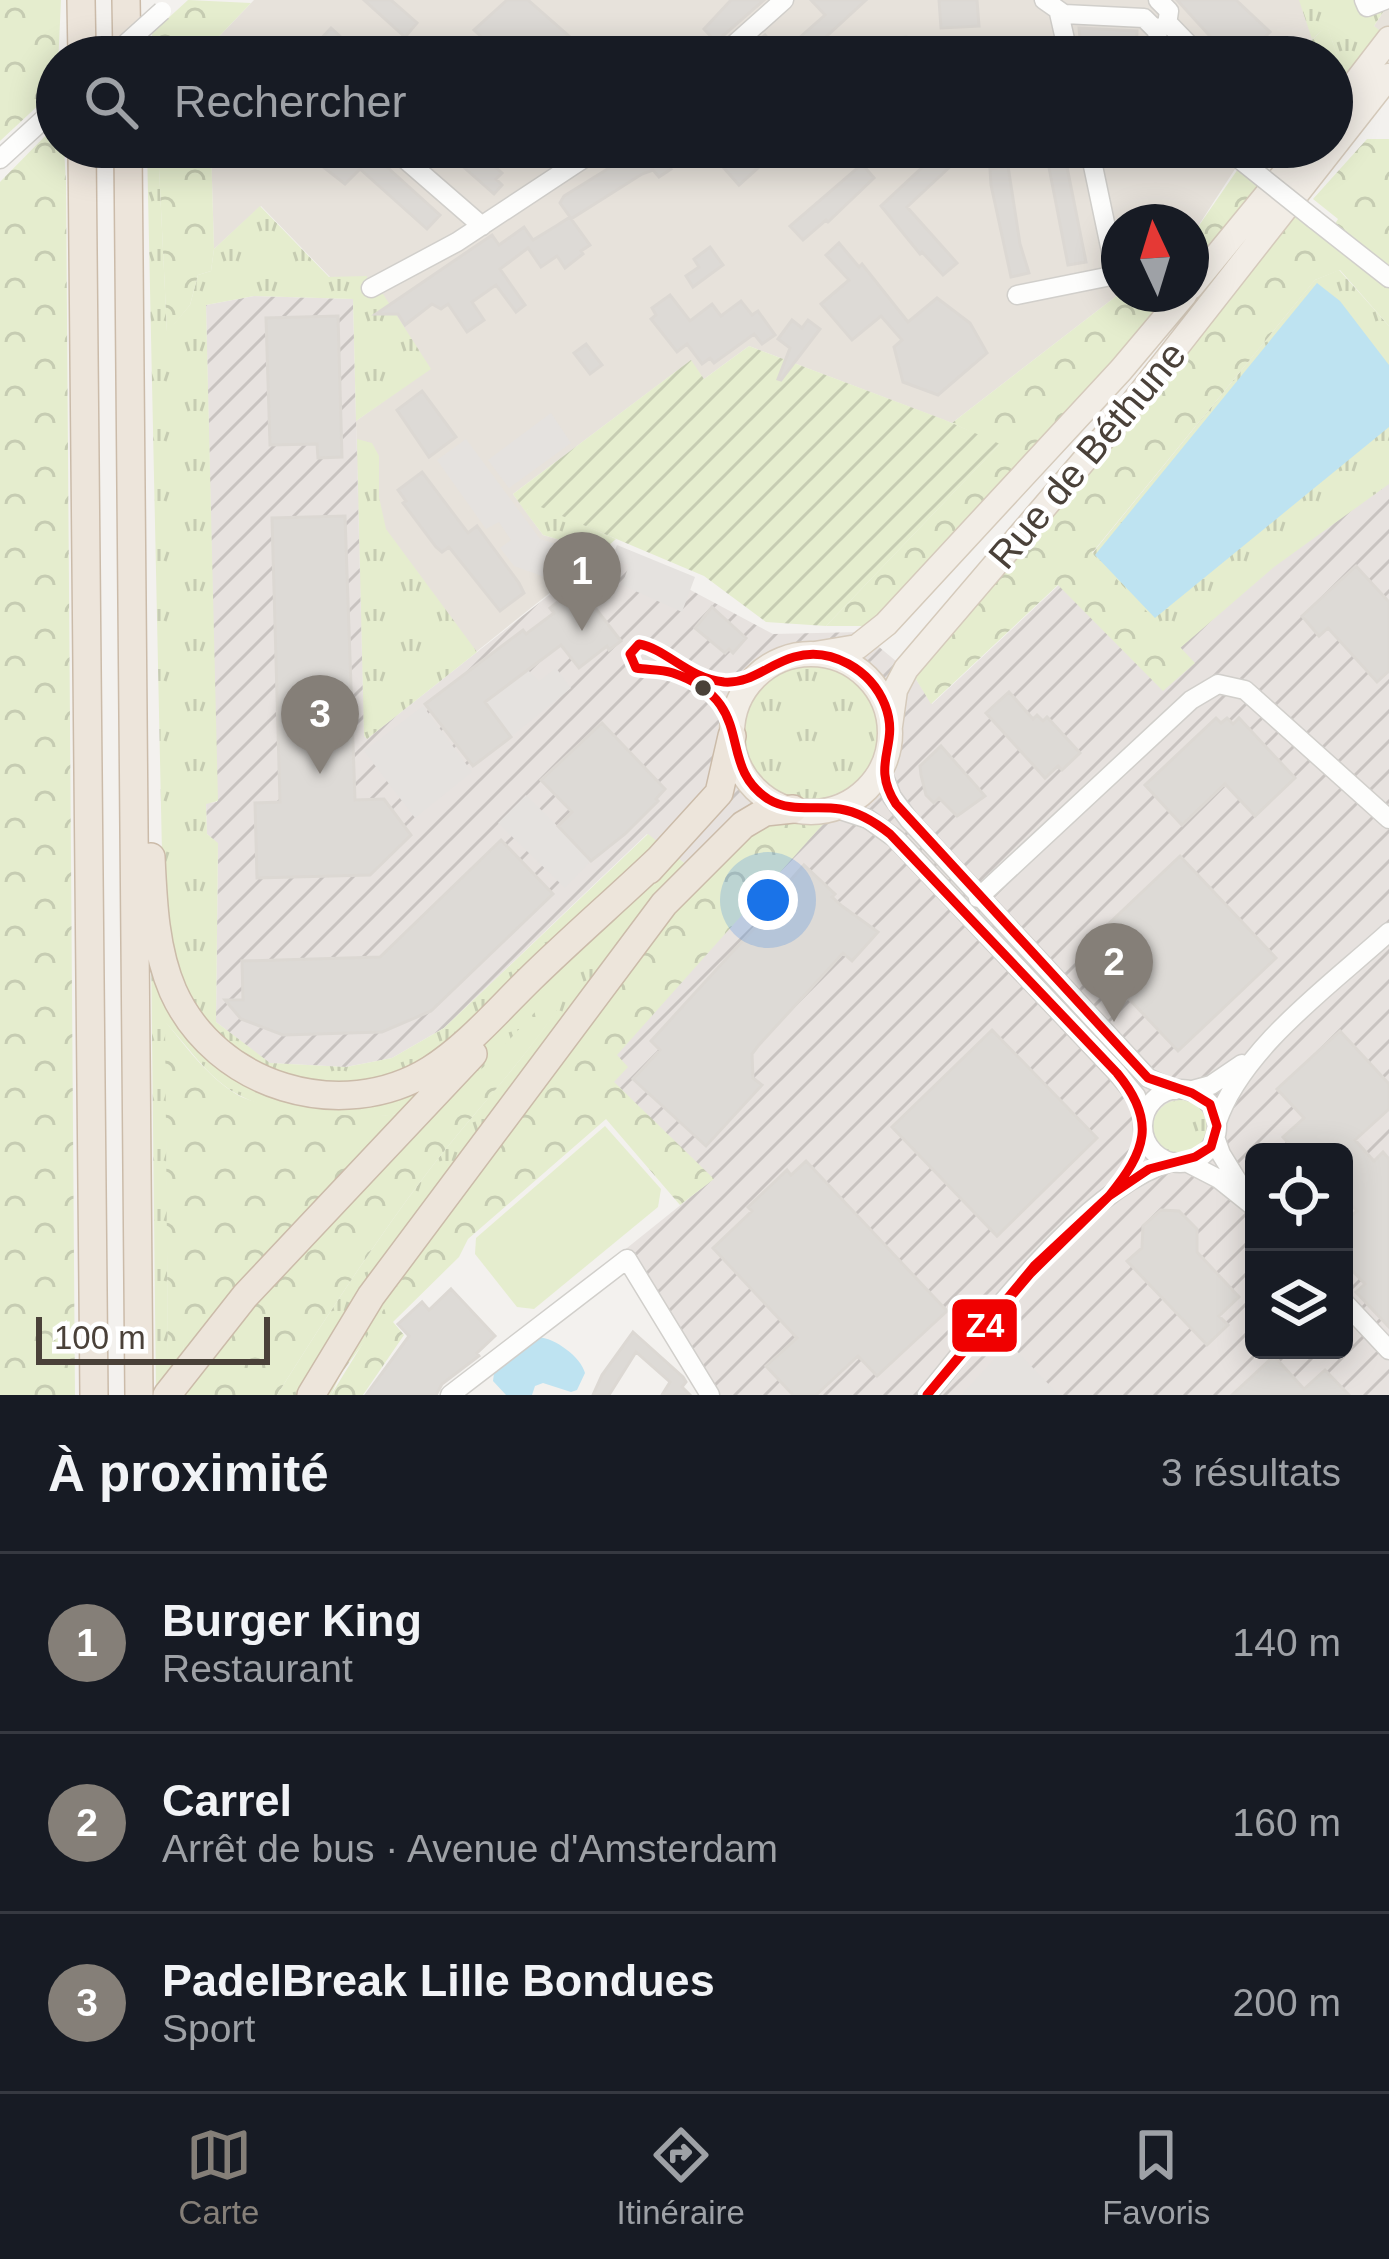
<!DOCTYPE html>
<html lang="fr">
<head>
<meta charset="utf-8">
<style>
	:root { --surface:#171b24; --page:#242831; --text:#f1f3f6; --muted:#9ea1a6; --line:#363941; --accent:#857f78 }
	body { margin:0; font-family:Arial,sans-serif; background:var(--page); color:var(--text) }
	.controls { position:absolute; right:36px; bottom:36px; display:grid; overflow:hidden; border-radius:18px; box-shadow:0 6px 30px #0003 }
	.controls button { width:108px; height:108px; display:grid; place-items:center; padding:0; border:0; border-bottom:3px solid var(--line); background:var(--surface); color:var(--text); font:60px sans-serif }
	.compass { position:absolute; left:1101px; top:204px; width:108px; height:108px; border-radius:50%; background:var(--surface); box-shadow:0 6px 30px #0003; rotate:356deg }
	.scale { position:absolute; left:36px; bottom:30px; width:234px; box-sizing:border-box; padding-left:12px; border:6px solid #4a4139; border-top:0; font-size:33px; line-height:42px; white-space:nowrap; color:#4a4139; -webkit-text-stroke:9px #fff; paint-order:stroke }
	.you { position:absolute; left:768px; top:900px; width:42px; height:42px; margin:-30px; border:9px solid #fff; border-radius:50%; background:#1a73e8; box-shadow:0 0 0 18px #1a73e833 }
	.badge { display:grid; place-items:center; width:78px; height:78px; border-radius:50%; background:var(--accent); color:#fff; font-size:39px; font-weight:700 }
	.pin { position:absolute; translate:-50% -99px; filter:drop-shadow(0 3px 6px #0008) }
	.pin::after { content:''; position:absolute; top:63px; width:42px; height:36px; background:inherit; clip-path:polygon(0 0,100% 0,50% 100%) }
	.list { margin:0; padding:0; list-style:none }
	h2 { display:flex; justify-content:space-between; align-items:center; height:156px; margin:0; padding:0 48px; font-size:51px }
	h2 small { font-size:39px; font-weight:400; color:var(--muted) }
	.list li { display:grid; grid-template-columns:78px 1fr auto; gap:36px; align-items:center; box-sizing:border-box; height:180px; padding:0 48px; border-top:3px solid var(--line) }
	.list b { display:block; font-size:45px; white-space:nowrap }
	.list p { margin:0; font-size:39px; white-space:nowrap; color:var(--muted) }
	.list em { font-size:39px; font-style:normal; color:var(--muted) }
	.icon { flex:none; width:66px; height:66px; fill:none; stroke:currentColor; stroke-width:2; stroke-linecap:round; stroke-linejoin:round }
	.map { position:relative; flex:none; width:1389px; height:1395px; overflow:hidden }
	.search { position:absolute; background:var(--surface); box-shadow:0 6px 30px #0003; left:36px; right:36px; top:36px; height:132px; display:flex; align-items:center; gap:30px; box-sizing:border-box; padding:0 42px; border-radius:66px; color:var(--muted); font-size:45px }
	.sheet { height:696px; background:var(--surface) }
	nav { display:flex; justify-content:space-around; align-items:center; box-sizing:border-box; height:168px; border-top:3px solid var(--line); background:var(--surface); font-size:33px; color:var(--muted) }
	nav a { display:grid; justify-items:center; gap:6px }
	nav .on { color:var(--accent) }
	.map>svg:first-child { display:block }
	.residential { fill:#e7e2db }
	.industrial { fill:url(#industrial-furrows); fill-rule:evenodd }
	.grass { fill:url(#grass-tufts) }
	.forest { fill:url(#forest-crowns) }
	.garden { fill:url(#garden-furrows) }
	.pitch { fill:#e5edce }
	.parking { fill:#e5e2df }
	.water { fill:#bee3f1 }
	.building { fill:#dddad6; stroke:#dcd8d3; stroke-width:3 }
	.lines { fill:none; stroke-linecap:round; stroke-linejoin:round }
	.minor-casing { stroke:#d1cfcb; stroke-width:21 }
	.major-casing { stroke:#d5cabb; stroke-width:27 }
	.highway-casing { stroke:#cbbba9; stroke-width:30 }
	.minor { stroke:#fdfdfc; stroke-width:18 }
	.major { stroke:#f2ede6; stroke-width:24 }
	.highway { stroke:#ede5db; stroke-width:27 }
	.minor-bridge-casing { stroke:#d1cfcb; stroke-width:21; stroke-linecap:butt }
	.minor-bridge { stroke:#fdfdfc; stroke-width:18 }
	.bus-1-casing { stroke:#fff; stroke-width:18 }
	.bus-1 { stroke:#f00000; stroke-width:9 }
	.bus-dot { fill:#4a4139; stroke:#fff; stroke-width:4.5 }
	.labels { text-anchor:middle; dominant-baseline:central; stroke-width:9; stroke-linejoin:round; paint-order:stroke }
	.street-label { font-size:39px; fill:#4a4139; stroke:#fff }
	.line-badge { stroke:#fff; stroke-width:4.5 }
	.badge-label { font-size:33px; text-anchor:middle; font-weight:bold; fill:#fff }
</style>
</head>
<body>
<div class="map">
<svg width="1389" height="1395" viewBox="0 0 1389 1395">
	<defs>
		<pattern id="industrial-furrows" width="10" height="10" patternUnits="userSpaceOnUse" patternTransform="scale(3)"><rect width="10" height="10" fill="#e7e2df"/><path d="M-1 1l2-2M0 10L10 0M9 11l2-2" fill="none" stroke="#c8c3c0"/></pattern>
		<pattern id="grass-tufts" width="24" height="20" patternUnits="userSpaceOnUse" patternTransform="scale(3)"><rect width="24" height="20" fill="#e5edce"/><path d="M3 7l-1-3M5 7V3M7 7l1-3M15 17l-1-3M17 17v-4M19 17l1-3" fill="none" stroke="#c6ccb2"/></pattern>
		<pattern id="forest-crowns" width="20" height="18" patternUnits="userSpaceOnUse" patternTransform="scale(3)"><rect width="20" height="18" fill="#e5edce"/><path d="M2 6a3 3 0 1 1 6 0M12 15a3 3 0 1 1 6 0" fill="none" stroke="#c6ccb2"/></pattern>
		<pattern id="garden-furrows" width="10" height="10" patternUnits="userSpaceOnUse" patternTransform="scale(3)"><rect width="10" height="10" fill="#e5edce"/><path d="M-1 1l2-2M0 10L10 0M9 11l2-2" fill="none" stroke="#c6ccb2"/></pattern>
	</defs>
	<rect width="100%" height="100%" fill="#f3f1ee"/>
	<path class="residential" d="M254,0H1389V44L1374,26L1386,8L1327,25L1295,57H208V48Z
		M211,147H1245L1248,149L1191,237V222H1119V294L952,423L749,346L704,379L690,361L513,494L543,535L601,552L367,739L364,736L356,421L430,368L369,296L330,277L261,206L214,249Z"/>
	<path class="industrial" d="M1315,280L1389,326V1395H703L617,1256L713,1179L613,1082L616,1055L822,822L807,818L703,878L647,834L444,1028L392,1058L346,1067L269,1063L216,1022L218,844L207,834L206,803L217,802L206,305L254,296L353,299L364,736L367,739L610,547L773,634L861,632L914,676L932,704L1092,554ZM1254,1152H1344V1350H1254Z"/>
	<path class="grass" d="M1299,0H1359L1387,6L1374,26L1382,32L1345,78L1327,26L1312,39Z
		M147,147H158L167,332L190,305L198,275L211,271L214,249L260,206L329,277L367,276L370,295L383,294L431,369L356,421L353,299L254,296L206,305L218,801L206,804L207,834L218,843L216,1022L270,1063L346,1067L392,1058L444,1028L648,834L703,878L340,1375L331,1395H277C325,1319 373,1244 427,1173C470,1116 520,1066 559,1006C536,1025 459,1099 438,1106C388,1123 283,1121 237,1094C207,1077 188,1046 166,1023L168,1359L183,1343L188,1395H156L151,945L163,901Z
		M1339,270L1389,326V484L1274,567L1179,649L1092,554L1315,280Z
		M357,439L372,443L379,456V497L386,529L477,652L367,739L364,736Z
		M536,504L616,539L601,552L543,535L525,511Z
		M742 731a68 68 0 1 1 136 0a68 68 0 1 1-136 0Z
		M1153 1127a27 27 0 1 1 54 0a27 27 0 1 1-54 0Z"/>
	<path class="forest" d="M0,0H61L57,88L0,141Z
		M188,0L251,3L208,48V57H153L152,33Z
		M1327,25L1345,78L1332,95V57H1295Z
		M57,124V147H64L66,183L75,1395H0V182Z
		M1367,139H1389V326L1340,270L1315,280L1092,553L1195,663L1163,691L1058,585L931,704L914,676L1296,216L1327,237L1338,219L1313,199Z
		M158,147H211L214,249L211,271L198,275L190,305L167,333Z
		M1238,169L1261,190L1191,276V237Z
		M1119,294H1175L870,626H826L999,445L952,423Z
		M807,818L824,823L617,1055L628,1067L614,1082L714,1179L680,1205L606,1119L468,1239L459,1257L393,1322L404,1335L363,1395H331L422,1247L649,943L703,879L760,826Z
		M556,990L559,1007C520,1066 470,1116 427,1173C373,1244 325,1319 277,1395H188L183,1345L168,1362L165,1021C186,1047 207,1076 236,1094C271,1115 413,1126 444,1102C484,1072 521,1025 556,990Z"/>
	<path class="garden" d="M749,346L945,420L1000,444L826,626L766,622L704,576L536,505L525,511L513,494L691,360L704,379Z"/>
	<path class="pitch" d="M605,1126L661,1189L658,1207L534,1309L517,1307L475,1254L476,1238Z"/>
	<path class="parking" d="M551,413L571,443L509,488L488,460Z
		M466,439L540,539L580,551L575,566L558,582L514,566L500,548L511,540L499,522L486,529L437,460Z
		M617,545L695,577L682,612L622,585L629,565L612,558Z
		M556,668L571,688L511,737L485,702L528,670L539,681Z
		M423,706L472,772L415,818L364,751Z
		M526,795L592,860L565,888L498,823Z
		M1009,1343L1059,1395H961Z"/>
	<path class="water" d="M1317,283L1340,301L1389,365V427L1155,618L1095,555Z
		M538,1337C555,1338 581,1357 585,1373L577,1390L571,1392L543,1383L535,1386L532,1395H506L493,1381L494,1373Z"/>
	<path class="building" d="M364,0H391L417,23L405,37Z
		M507,0H528L579,45L569,57H504L474,30Z
		M731,0H764L716,42L704,29Z
		M811,0H866L804,57H740L765,35L774,46L783,38L790,46L825,15Z
		M939,0H977L979,26L941,28Z
		M1177,0H1236L1270,32L1257,45L1262,50L1254,57H1229Z
		M331,28L363,57H332L317,43Z
		M1079,28L1137,31L1136,57H1082Z
		M906,37L908,57H870L869,40Z
		M339,147L356,158L366,148L440,215L427,229L360,169L345,184L322,166Z
		M441,147H473L502,173L496,179L502,185L494,194Z
		M643,147H656L671,169L659,177L653,170L642,174L571,219L590,245L581,251L583,254L565,268L557,256L541,267L528,248L500,269L525,305L516,312L496,285L472,302L484,320L467,332L448,304L441,309L432,304L405,325L398,314H376L492,235L499,245L524,227L533,240L556,226L570,217L560,203L564,196Z
		M741,147H781L739,185L723,167Z
		M944,147H971L907,207L957,263L943,275L922,252L920,254L881,206Z
		M1045,147H1063L1086,262L1068,265Z
		M862,164L874,178L828,222L826,220L803,240L790,226Z
		M1008,166L1020,244L1029,273L1011,277L991,185L990,169Z
		M839,243L859,267L862,264L908,322L937,298L970,323L987,353L938,395L903,382L894,347L902,340L881,316L852,340L821,304L849,280L826,255Z
		M710,247L723,265L693,287L686,276L699,267L694,259Z
		M670,295L690,321L712,304L721,316L741,301L752,315L758,311L775,335L762,344L754,334L714,363L710,358L702,364L687,344L677,352L651,319L656,315L652,308Z
		M338,316L342,457L318,458L317,444L270,445L266,318Z
		M792,320L802,328L808,320L820,329L781,380L778,379L790,348L778,339Z
		M586,344L602,365L590,374L574,353Z
		M422,391L456,437L429,457L397,410Z
		M422,472L468,533L477,526L519,583L524,593L500,611L449,547L442,552L436,547L403,503L406,501L398,490Z
		M345,516L355,800L384,799L411,835L370,875L257,878L255,803L280,802L272,518Z
		M1356,566L1389,602V671L1377,682L1328,628L1319,636L1302,616Z
		M582,591L621,641L609,650L607,646L579,668L561,645L485,702L511,737L473,766L425,704L523,630L526,634L554,613L550,608L568,594L572,600Z
		M712,607L746,638L733,653L729,649L725,653L695,628Z
		M1009,692L1033,719L1037,715L1043,721L1047,717L1080,753L1062,770L1058,766L1045,778L986,713Z
		M1216,718L1221,723L1227,718L1233,724L1239,718L1295,778L1255,816L1225,784L1182,825L1145,785Z
		M602,723L665,789L656,799L658,801L625,834L591,861L558,826L572,812L541,780Z
		M941,746L985,796L957,816L939,798L934,803L926,795L921,775L920,766Z
		M501,840L553,894L431,1011L382,1032L283,1035L241,1019L225,1000H243L242,961L380,957Z
		M1180,856L1276,958L1178,1051L1082,949Z
		M804,865L835,894L832,897L842,906L878,932L852,961L843,953L758,1046L752,1054L753,1078L762,1085L706,1146L633,1079L660,1050L651,1041L792,887L788,883Z
		M992,1030L1097,1138L997,1236L892,1127Z
		M1340,1031L1389,1084V1109L1355,1140L1374,1161L1383,1152L1389,1159V1327L1356,1292L1365,1284L1344,1262V1222L1357,1211L1344,1197V1152H1335L1330,1146L1324,1152H1297L1283,1137L1304,1118L1277,1089Z
		M806,1161L947,1311L877,1376L858,1356L816,1395H793L766,1366L797,1338L713,1248L752,1211L748,1207L787,1170L791,1175Z
		M1161,1210L1179,1211L1197,1229V1252L1239,1297L1219,1316L1228,1325L1207,1345L1127,1261L1142,1248L1143,1226Z
		M451,1289L495,1336L477,1353L479,1356L442,1384L436,1395H366L409,1336L398,1324L422,1302L429,1310Z
		M633,1332L683,1377L686,1382L682,1387L690,1395H662L670,1382L636,1352L609,1395H593L602,1375Z
		M1274,1356L1304,1389L1325,1370L1349,1395H1232Z"/>
	<g class="lines">
		<g class="minor-casing">
			<path id="minor" d="M1044,0L1064,14L1144,18
				M1364,0L1367,7L1385,0
				M1059,13L1069,57
				M1144,18L1155,29L1167,25L1169,11L1158,0
				M1168,23L1201,57
				M1157,29L1159,57
				M720,57L784,0
				M391,147L482,226
				M1225,147L1243,162
				M0,159L57,107
				M1314,219L1389,278
				M371,288L457,242L601,147
				M1017,295L1116,275L1089,147
				M881,769L892,797L909,820L1148,1078L1175,1090
				M834,808L868,819L896,839L1117,1073L1136,1096L1144,1118
				M978,898L1191,700L1218,684L1245,690L1389,819
				M1143 1126a37 37 0 1 1 74 0a37 37 0 1 1-74 0Z
				M1189,1091L1211,1085L1242,1064
				M1217,1122C1242,1048 1332,984 1389,932
				M1215,1137L1221,1154L1245,1193
				M1186,1162L1219,1179L1254,1207
				M1344,1302L1389,1350
				M450,1395L627,1259L710,1395
				M927,1395C986,1324 1082,1189 1171,1162"/>
		</g>
		<g class="major-casing">
			<path id="major" d="M1332,113L1389,39
				M1191,287L1306,147
				M815,654L857,647L886,624L1121,370L1185,294
				M732 733a79 79 0 1 1 158 0a79 79 0 1 1-158 0Z
				M890,726L895,690L906,669L1128,409L1389,76"/>
		</g>
		<g class="highway-casing">
			<path id="highway" d="M81,0L82,57
				M126,0L127,57
				M82,147L94,1395
				M128,147L139,1395
				M151,857C153,901 155,950 173,991C216,1087 341,1125 430,1070C468,1046 499,1009 531,978C573,937 617,899 659,859
				M649,870L719,793L732,736
				M167,1395L245,1296L473,1054
				M311,1395L371,1296L664,904L743,825L765,812L793,809"/>
		</g>
		<use href="#minor" class="minor"/>
		<use href="#major" class="major"/>
		<use href="#highway" class="highway"/>
		<g class="minor-bridge-casing">
			<path id="minor-bridge" d="M111,57L162,11
				M1243,162L1314,219"/>
		</g>
		<use href="#minor-bridge" class="minor-bridge"/>
		<g class="bus-1-casing">
			<path id="bus-1" d="M639,644C667,649 687,678 724,682C751,684 769,664 794,657C831,646 871,670 885,705C901,746 869,762 896,804L1148,1078L1192,1093L1210,1104L1217,1126L1211,1147L1195,1157L1149,1169L1109,1196C1146,1151 1157,1121 1117,1073L890,834C875,822 859,812 840,809C816,805 791,813 768,799C714,764 760,703 673,673C661,669 648,670 636,668L630,654Z
				M1109,1196L1030,1274L927,1395L1035,1265Z"/>
		</g>
		<use href="#bus-1" class="bus-1"/>
	</g>
	<circle class="bus-dot" cx="703" cy="688" r="10"/>
	<g class="labels">
		<g class="street-label">
			<text transform="translate(1087 455) rotate(-50)">Rue de Béthune</text>
		</g>
	</g>
	<rect class="line-badge" x="950" y="1297" width="69" height="57" rx="12" fill="#f00000"/>
	<g class="badge-label">
		<text x="985" y="1337">Z4</text>
	</g>
</svg>
<div class="controls">
<button><svg class="icon" aria-label="locate" viewBox="0 0 24 24"><circle cx="12" cy="12" r="6"/><path d="M12 2v4M12 18v4M2 12h4M18 12h4"/></svg></button>
<button><svg class="icon" aria-label="layers" viewBox="0 0 24 24"><path d="M12 4l9 5-9 5-9-5zM3 14l9 5 9-5"/></svg></button>
</div>
<svg class="compass" viewBox="-18 -18 36 36"><path d="M0-13l5 13h-10z" fill="#e53935"/><path d="M0 13l5-13h-10z" fill="#9ea1a6"/></svg>
<div class="scale">100 m</div>
<div class="you"></div>
<div class="pin badge" style="left:582px;top:631px">1</div>
<div class="pin badge" style="left:1114px;top:1022px">2</div>
<div class="pin badge" style="left:320px;top:774px">3</div>
<div class="search"><svg class="icon" aria-label="search" viewBox="0 0 24 24"><circle cx="10" cy="10" r="6"/><path d="M15 15l6 6"/></svg>Rechercher</div>
</div>
<section class="sheet">
<h2>À proximité<small>3 résultats</small></h2>
<ul class="list">
<li><span class="badge">1</span><div><b>Burger King</b><p>Restaurant</p></div><em>140 m</em></li>
<li><span class="badge">2</span><div><b>Carrel</b><p>Arrêt de bus · Avenue d'Amsterdam</p></div><em>160 m</em></li>
<li><span class="badge">3</span><div><b>PadelBreak Lille Bondues</b><p>Sport</p></div><em>200 m</em></li>
</ul>
</section>
<nav>
<a class="on"><svg class="icon" aria-label="map" viewBox="0 0 24 24"><path d="M3 6l6-2 6 2 6-2v14l-6 2-6-2-6 2zM9 4v14M15 6v14"/></svg>Carte</a>
<a><svg class="icon" aria-label="directions" viewBox="0 0 24 24"><path d="M12 3l9 9-9 9-9-9zM9 14v-3h6M13 9l2 2-2 2"/></svg>Itinéraire</a>
<a><svg class="icon" aria-label="saved" viewBox="0 0 24 24"><path d="M7 4h10v16l-5-4-5 4z"/></svg>Favoris</a>
</nav>
</body>
</html>
